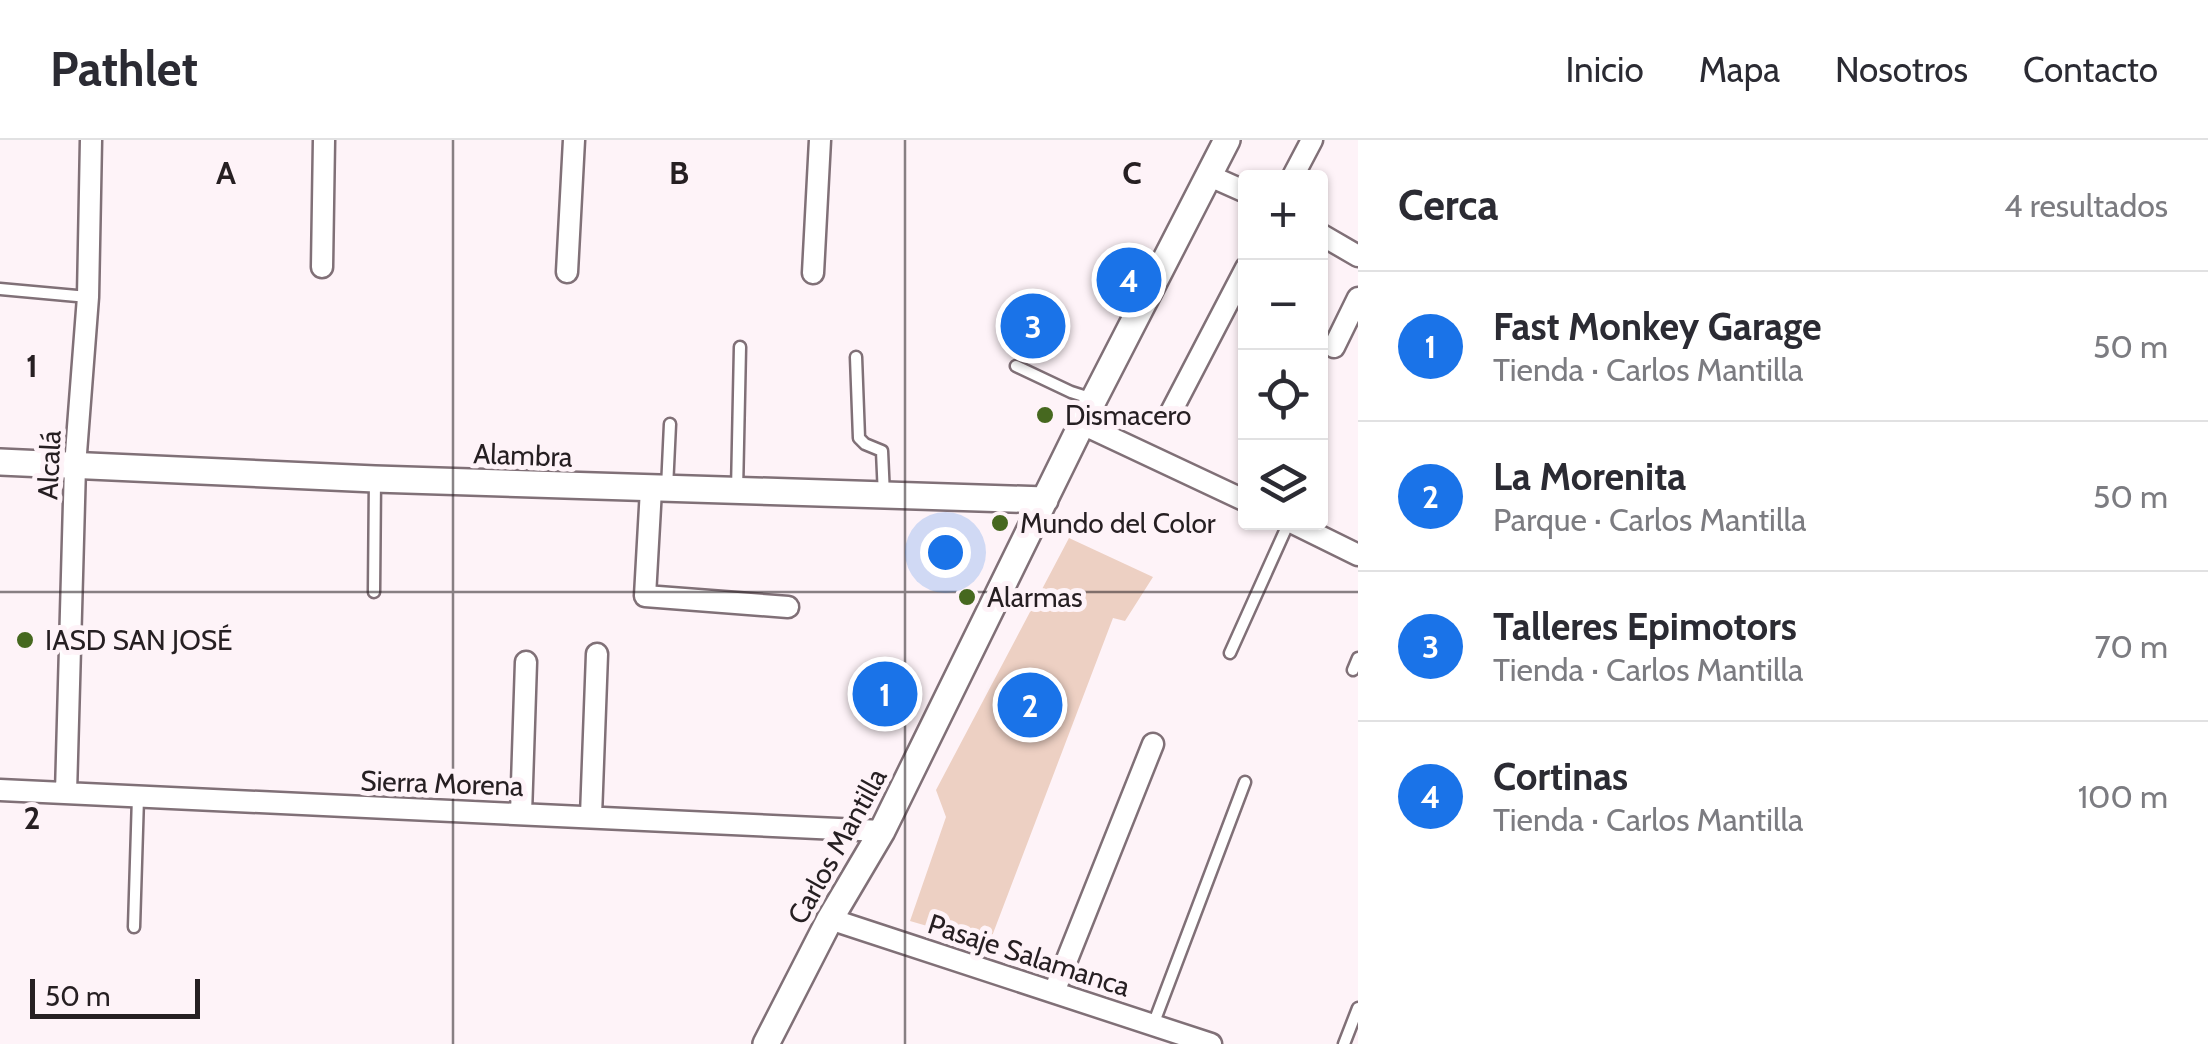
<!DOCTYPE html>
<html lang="es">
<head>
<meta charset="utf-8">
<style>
	:root { --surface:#fff; --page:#f7f7f7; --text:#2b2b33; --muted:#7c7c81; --line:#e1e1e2; --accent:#1a73e8 }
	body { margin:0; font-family:Cabin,sans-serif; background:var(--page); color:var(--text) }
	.controls { position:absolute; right:30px; top:30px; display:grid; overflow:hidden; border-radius:10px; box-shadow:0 2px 8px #0004 }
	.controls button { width:90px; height:90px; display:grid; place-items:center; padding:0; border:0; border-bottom:2px solid var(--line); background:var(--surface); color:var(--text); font:50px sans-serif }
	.scale { position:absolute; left:30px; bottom:25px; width:170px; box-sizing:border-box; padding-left:10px; border:5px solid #261f22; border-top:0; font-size:28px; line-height:35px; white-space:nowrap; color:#261f22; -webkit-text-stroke:8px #fef3f8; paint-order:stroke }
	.you { position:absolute; left:945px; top:412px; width:35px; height:35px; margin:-25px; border:8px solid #fff; border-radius:50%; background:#1a73e8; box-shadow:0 0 0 15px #1a73e833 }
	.badge { display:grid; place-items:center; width:65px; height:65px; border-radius:50%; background:var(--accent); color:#fff; font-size:32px; font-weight:700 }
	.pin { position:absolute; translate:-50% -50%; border:5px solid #fff; box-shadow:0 2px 10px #0006 }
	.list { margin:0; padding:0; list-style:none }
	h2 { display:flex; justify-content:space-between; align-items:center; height:130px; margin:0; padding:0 40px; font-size:42px }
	h2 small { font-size:32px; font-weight:400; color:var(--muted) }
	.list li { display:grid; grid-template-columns:65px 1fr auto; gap:30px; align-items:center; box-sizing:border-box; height:150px; padding:0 40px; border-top:2px solid var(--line) }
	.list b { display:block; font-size:38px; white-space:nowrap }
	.list p { margin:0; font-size:32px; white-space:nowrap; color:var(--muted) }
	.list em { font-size:32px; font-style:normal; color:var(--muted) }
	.icon { flex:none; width:55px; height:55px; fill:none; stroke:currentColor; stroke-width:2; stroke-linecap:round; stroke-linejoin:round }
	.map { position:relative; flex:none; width:1358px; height:904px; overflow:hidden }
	header { display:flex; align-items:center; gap:60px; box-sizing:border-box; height:140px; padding:0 50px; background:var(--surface); border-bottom:2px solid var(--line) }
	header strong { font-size:48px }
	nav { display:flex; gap:55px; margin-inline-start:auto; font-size:35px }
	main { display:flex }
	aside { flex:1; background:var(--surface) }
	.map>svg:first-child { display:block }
	.green { fill:#edd0c3 }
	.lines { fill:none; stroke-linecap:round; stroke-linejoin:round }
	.service-casing { stroke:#807077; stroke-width:15 }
	.minor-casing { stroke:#807077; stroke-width:25 }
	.tertiary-casing { stroke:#807077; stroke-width:30 }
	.service { stroke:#fff; stroke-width:10 }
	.minor { stroke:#fff; stroke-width:20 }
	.tertiary { stroke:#fff; stroke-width:25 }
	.grid { fill:none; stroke:#261f22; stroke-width:2.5; stroke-opacity:0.55 }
	.poi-dot { fill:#46681f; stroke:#fef3f8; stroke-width:4 }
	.labels { text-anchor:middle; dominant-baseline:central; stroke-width:10; stroke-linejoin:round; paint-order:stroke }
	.poi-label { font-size:28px; fill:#261f22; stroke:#fef3f8; text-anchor:start }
	.street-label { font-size:28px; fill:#261f22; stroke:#fef3f8 }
	.grid-label { font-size:32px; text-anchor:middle; font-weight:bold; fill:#261f22; stroke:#fef3f8; stroke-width:10; stroke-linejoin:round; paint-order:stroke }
</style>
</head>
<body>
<header>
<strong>Pathlet</strong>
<nav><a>Inicio</a><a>Mapa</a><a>Nosotros</a><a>Contacto</a></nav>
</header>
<main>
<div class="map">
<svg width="1358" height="904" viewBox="0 0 1358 904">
	<rect width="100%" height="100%" fill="#fef3f8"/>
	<path class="green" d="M1069,398L1153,437L1125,481L1113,478L989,804L910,781L946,677L936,650Z"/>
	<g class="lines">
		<g class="service-casing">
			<path id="service" d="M0,149L88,157
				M856,217L859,298L865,304L882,311L884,356
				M1016,226L1071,252L1093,259
				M667,348L670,284
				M737,351L740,207
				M374,452L375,339
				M1230,513L1289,382
				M1353,530L1358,518
				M134,787L138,657
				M1153,885L1245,642
				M1344,904L1358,868"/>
		</g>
		<g class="minor-casing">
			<path id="minor" d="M1210,36L1246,52
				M1292,38L1312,0
				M1320,94L1358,116
				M322,127L324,0
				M567,132L574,0
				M813,133L820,0
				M1334,207L1358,158
				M1171,272L1246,128
				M1082,284L1246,361
				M651,349L645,456L788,467
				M1291,382L1358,415
				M0,650L882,691
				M66,653L75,326L88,157L91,0
				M521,674L526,522
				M591,676L597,514
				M830,779L1211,904
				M1054,852L1153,604"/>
		</g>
		<g class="tertiary-casing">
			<path id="tertiary" d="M0,322L375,339L1045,360
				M766,904L830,779L882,691L1094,259L1227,0"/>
		</g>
		<use href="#service" class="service"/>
		<use href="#minor" class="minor"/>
		<use href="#tertiary" class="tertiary"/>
	</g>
	<path class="grid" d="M453,0V904M905,0V904M0,452H1358"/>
	<g class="poi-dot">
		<circle cx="1045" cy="275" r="10"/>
		<circle cx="1000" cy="383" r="10"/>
		<circle cx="967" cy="457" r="10"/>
		<circle cx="25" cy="500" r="10"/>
	</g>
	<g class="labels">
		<g class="poi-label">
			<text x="1065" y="275">Dismacero</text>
			<text x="1020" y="383">Mundo del Color</text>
			<text x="987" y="457">Alarmas</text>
			<text x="45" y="500">IASD SAN JOSÉ</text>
		</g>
		<g class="street-label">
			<text transform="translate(523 315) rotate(2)">Alambra</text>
			<text transform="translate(49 325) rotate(-87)">Alcalá</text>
			<text transform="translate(442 643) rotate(2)">Sierra Morena</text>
			<text transform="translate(837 706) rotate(-61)">Carlos Mantilla</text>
			<text transform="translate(1029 815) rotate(18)">Pasaje Salamanca</text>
		</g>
	</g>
	<g class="grid-label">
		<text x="226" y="44">A</text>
		<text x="679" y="44">B</text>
		<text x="1132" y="44">C</text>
		<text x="32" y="237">1</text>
		<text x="32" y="689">2</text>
	</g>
</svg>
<div class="controls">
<button>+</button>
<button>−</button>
<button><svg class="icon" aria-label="locate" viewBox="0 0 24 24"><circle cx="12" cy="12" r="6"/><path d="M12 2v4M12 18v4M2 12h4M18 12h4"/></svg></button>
<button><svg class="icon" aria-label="layers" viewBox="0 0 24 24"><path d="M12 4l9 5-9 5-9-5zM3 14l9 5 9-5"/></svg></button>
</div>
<div class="scale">50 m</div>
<div class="you"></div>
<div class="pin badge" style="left:885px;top:554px">1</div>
<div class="pin badge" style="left:1030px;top:565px">2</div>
<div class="pin badge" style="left:1033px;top:186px">3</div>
<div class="pin badge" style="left:1129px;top:140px">4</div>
</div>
<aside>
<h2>Cerca<small>4 resultados</small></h2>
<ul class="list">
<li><span class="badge">1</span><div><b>Fast Monkey Garage</b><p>Tienda · Carlos Mantilla</p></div><em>50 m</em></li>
<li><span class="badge">2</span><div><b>La Morenita</b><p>Parque · Carlos Mantilla</p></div><em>50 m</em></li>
<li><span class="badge">3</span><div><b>Talleres Epimotors</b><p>Tienda · Carlos Mantilla</p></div><em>70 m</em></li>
<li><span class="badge">4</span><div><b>Cortinas</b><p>Tienda · Carlos Mantilla</p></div><em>100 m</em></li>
</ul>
</aside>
</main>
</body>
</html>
